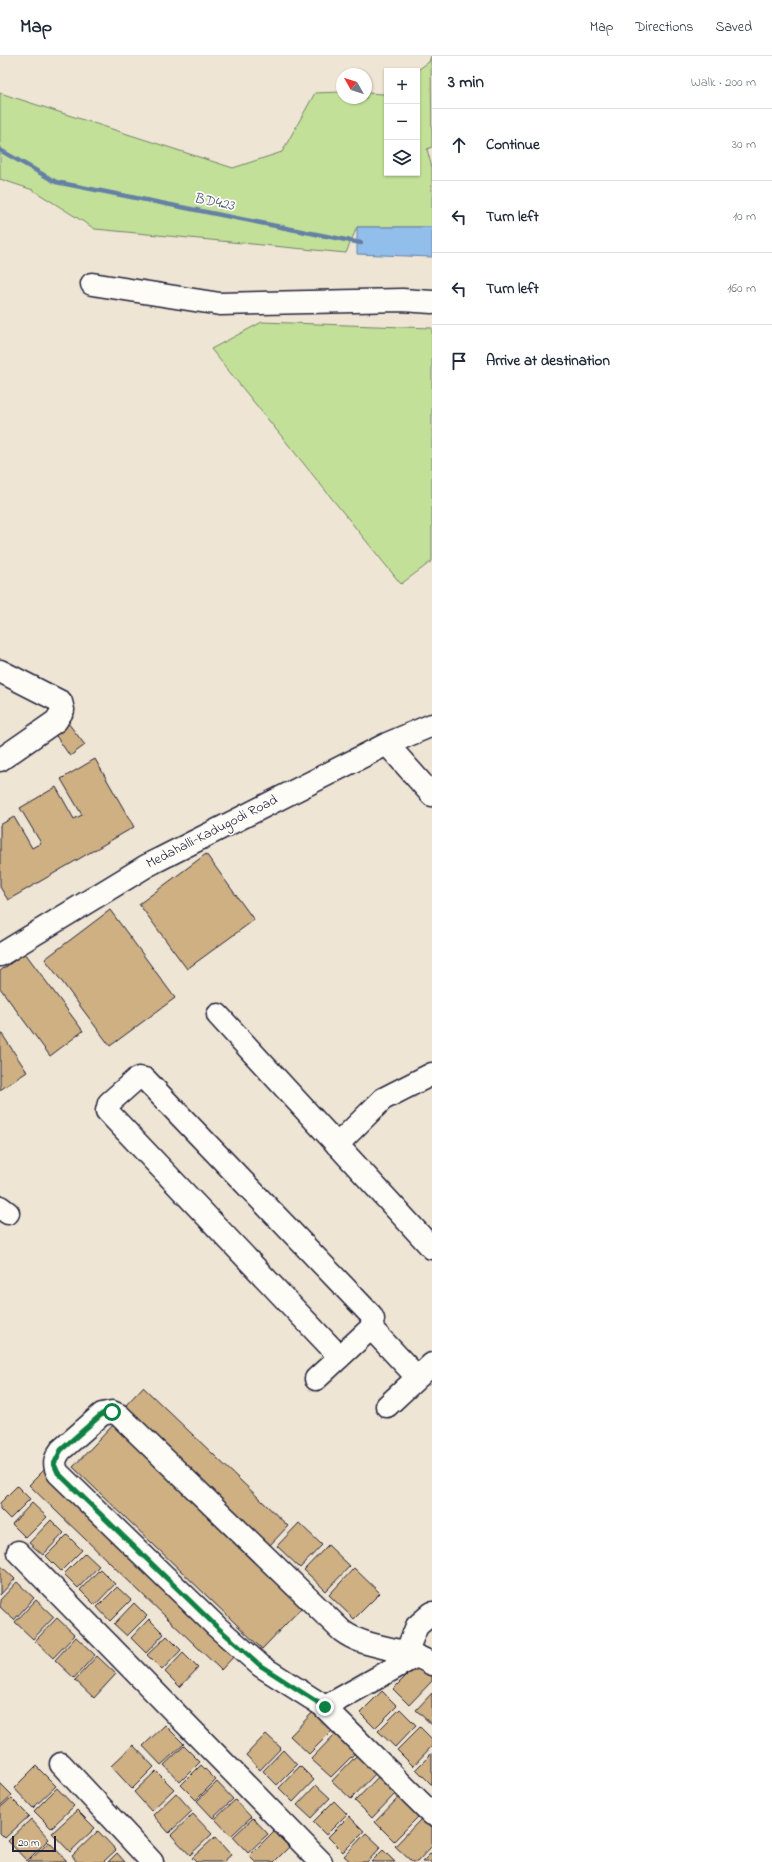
<!DOCTYPE html>
<html lang="en">
<head>
<meta charset="utf-8">
<style>
	:root { --surface:#fff; --page:#f6f6f7; --text:#1f2937; --muted:#747a83; --line:#e0e1e3 }
	body { margin:0; font-family:"Indie Flower",sans-serif; background:var(--page); color:var(--text) }
	.controls { position:absolute; right:12px; top:12px; display:grid; overflow:hidden; border-radius:0px; box-shadow:0 1px 3px #0004 }
	.controls button { width:36px; height:36px; display:grid; place-items:center; padding:0; border:0; border-bottom:1px solid var(--line); background:var(--surface); color:var(--text); font:20px sans-serif }
	.compass { position:absolute; left:336px; top:12px; width:36px; height:36px; border-radius:50%; background:var(--surface); box-shadow:0 1px 3px #0004; rotate:309deg }
	.scale { position:absolute; left:12px; bottom:10px; width:44px; box-sizing:border-box; padding-left:4px; border:2px solid #22223b; border-top:0; font-size:11px; line-height:14px; white-space:nowrap; color:#22223b; -webkit-text-stroke:3px #fdfcf7; paint-order:stroke }
	.stop { position:absolute; width:12px; height:12px; margin:-9px; border:3px solid #0b8043; border-radius:50%; background:#fff }
	.stop.end { background:#0b8043; border-color:#fff; box-shadow:0 1px 4px #0008 }
	.list { margin:0; padding:0; list-style:none }
	h2 { display:flex; justify-content:space-between; align-items:center; height:52px; margin:0; padding:0 16px; font-size:17px }
	h2 small { font-size:13px; font-weight:400; color:var(--muted) }
	.list li { display:grid; grid-template-columns:26px 1fr auto; gap:12px; align-items:center; box-sizing:border-box; height:72px; padding:0 16px; border-top:1px solid var(--line) }
	.list b { display:block; font-size:15px; white-space:nowrap }
	.list em { font-size:13px; font-style:normal; color:var(--muted) }
	.icon { flex:none; width:22px; height:22px; fill:none; stroke:currentColor; stroke-width:2; stroke-linecap:round; stroke-linejoin:round }
	.map { position:relative; flex:none; width:432px; height:1806px; overflow:hidden }
	header { display:flex; align-items:center; gap:24px; box-sizing:border-box; height:56px; padding:0 20px; background:var(--surface); border-bottom:1px solid var(--line) }
	header strong { font-size:19px }
	nav { display:flex; gap:22px; margin-inline-start:auto; font-size:14px }
	main { display:flex }
	aside { flex:1; background:var(--surface) }
	.map>svg:first-child { display:block }
	.green { fill:#c3e098; stroke:#72816a }
	.water { fill:#92beeb; stroke:#6580a5 }
	.lines { fill:none; stroke-linecap:round; stroke-linejoin:round }
	.stream { stroke:#6580a5; stroke-width:4.5 }
	.building { fill:#ceb083; stroke:#22223b }
	.minor-casing { stroke:#22223b; stroke-width:25 }
	.minor { stroke:#fdfcf7; stroke-width:22 }
	.route { stroke:#0b8043; stroke-width:5 }
	.labels { text-anchor:middle; dominant-baseline:central; stroke-width:3.5; stroke-linejoin:round; paint-order:stroke }
	.street-label { font-size:14px; fill:#22223b; stroke:#fdfcf7 }
	.water-label { font-size:15px; font-style:italic; fill:#495979; stroke:#fdfcf7 }
</style>
</head>
<body>
<header>
<strong>Map</strong>
<nav><a>Map</a><a>Directions</a><a>Saved</a></nav>
</header>
<main>
<div class="map">
<svg width="432" height="1806" viewBox="0 0 432 1806">
	<rect width="100%" height="100%" fill="#efe5d4"/>
	<filter id="ink" filterUnits="userSpaceOnUse"><feTurbulence type="fractalNoise" baseFrequency=".025" numOctaves="2"/><feDisplacementMap in="SourceGraphic" scale="8" xChannelSelector="R" yChannelSelector="G"/><feConvolveMatrix kernelMatrix="1 2 1 2 8 2 1 2 1" color-interpolation-filters="sRGB"/></filter>
	<g filter="url(#ink)">
		<path class="green" d="M431,0L432,91L427,93L432,112V171H357L346,197L95,173L33,134L0,123V37L233,112L282,96L315,37L342,36V42H366V37L383,38L387,35V117H417L416,15L429,6Z
			M262,266L432,272V505L401,528L211,293Z"/>
		<path class="water" d="M357,171H432V201L357,198Z"/>
		<g class="lines">
			<path class="stream" d="M0,94L56,126L361,187"/>
		</g>
		<path class="building" d="M68,667L85,689L70,700L54,677Z
			M95,703L134,771L8,844L0,831V769L14,761L32,792L41,787L20,752L56,731L74,763L82,759L61,723Z
			M206,798L254,864L187,913L139,848Z
			M110,854L175,942L110,990L45,903Z
			M25,897L83,975L50,1000L0,932V915Z
			M0,975L27,1016L0,1034Z
			M143,1331L288,1470L270,1489L125,1350Z
			M117,1365L306,1547L262,1593L73,1411Z
			M46,1412L238,1596L221,1614L29,1429Z
			M17,1430L30,1443L10,1463L0,1453V1447Z
			M32,1447L47,1461L26,1482L12,1468Z
			M51,1464L64,1477L43,1499L29,1487Z
			M299,1467L322,1489L300,1512L277,1490Z
			M67,1479L82,1494L61,1515L46,1500Z
			M328,1489L350,1510L326,1535L304,1514Z
			M85,1497L99,1510L78,1532L64,1518Z
			M0,1509L15,1523L0,1539Z
			M354,1512L380,1537L354,1563L329,1539Z
			M100,1513L115,1528L95,1549L80,1534Z
			M17,1526L34,1542L14,1564L0,1551V1544Z
			M117,1531L131,1544L110,1565L97,1551Z
			M36,1544L54,1561L33,1583L15,1566Z
			M134,1547L147,1560L127,1580L114,1568Z
			M57,1562L75,1579L53,1602L35,1585Z
			M149,1563L164,1578L146,1597L131,1582Z
			M167,1580L181,1594L162,1614L147,1599Z
			M76,1581L95,1599L74,1622L55,1604Z
			M183,1597L198,1612L180,1631L165,1616Z
			M97,1600L116,1618L94,1642L75,1624Z
			M419,1607L432,1620V1625L409,1649L393,1633Z
			M382,1635L397,1650L375,1672L360,1657Z
			M432,1637V1669L416,1654Z
			M316,1653L335,1672L309,1698L290,1680Z
			M400,1653L416,1669L395,1691L378,1675Z
			M165,1669L184,1688L161,1709L143,1690Z
			M420,1671L432,1683V1690L413,1710L397,1694Z
			M337,1676L357,1695L331,1721L311,1703Z
			M266,1678L281,1692L260,1714L246,1699Z
			M133,1689L154,1711L132,1733L111,1710Z
			M184,1690L200,1706L180,1726L164,1709Z
			M283,1694L297,1709L277,1729L263,1715Z
			M432,1697V1728H431L416,1713Z
			M358,1698L377,1716L351,1743L332,1725Z
			M201,1709L216,1724L196,1744L181,1729Z
			M36,1710L56,1730L33,1752L14,1732Z
			M300,1710L314,1724L293,1746L279,1732Z
			M156,1715L174,1733L151,1755L134,1736Z
			M379,1720L396,1737L372,1762L355,1745Z
			M217,1726L233,1743L213,1762L197,1745Z
			M0,1727L12,1739L0,1750Z
			M316,1729L330,1742L311,1762L297,1749Z
			M57,1732L74,1750L51,1772L34,1755Z
			M176,1737L192,1755L169,1777L153,1759Z
			M400,1740L420,1759L394,1785L375,1766Z
			M11,1742L29,1760L5,1782L0,1777V1752Z
			M235,1744L251,1761L231,1780L215,1763Z
			M334,1745L347,1758L326,1779L313,1766Z
			M77,1754L95,1772L70,1796L52,1777Z
			M193,1758L212,1778L190,1799L171,1779Z
			M349,1760L364,1775L343,1796L328,1781Z
			M253,1762L268,1778L248,1797L233,1781Z
			M422,1762L432,1771V1790L417,1806H412L395,1790Z
			M31,1763L49,1783L27,1805L8,1785Z
			M98,1775L116,1794L103,1806H77L72,1800Z
			M274,1775L289,1791L274,1806H255L249,1800Z
			M366,1777L381,1791L367,1806H351L344,1800Z
			M215,1781L231,1799L223,1806H196L192,1802Z
			M49,1786L66,1804L63,1806H28Z
			M383,1794L395,1806H371Z
			M432,1796V1806H422Z
			M117,1797L125,1806H108Z"/>
		<g class="lines">
			<g class="minor-casing">
				<path id="minor" d="M92,228L220,248L402,244L432,246
					M0,615L61,646L63,654L56,665L0,704
					M387,688L432,739
					M0,899L148,809L387,688L432,669
					M218,959L432,1192
					M337,1089L383,1043L432,1018
					M0,1151L8,1157
					M371,1272L417,1321
					M316,1323L371,1272L373,1263L371,1259L145,1023L139,1022L135,1024L109,1047L107,1055L340,1301
					M387,1350L432,1308
					M18,1496L321,1806
					M406,1597L417,1570L432,1557
					M432,1608C404,1590 367,1594 342,1575L119,1359L112,1356L102,1358L61,1394C55,1402 53,1408 58,1417L217,1571L261,1610L322,1649L432,1758
					M325,1651L416,1600
					M61,1708L152,1806"/>
			</g>
			<use href="#minor" class="minor"/>
		</g>
	</g>
	<g class="lines" filter="url(#ink)">
		<path class="route" d="M112,1356L102,1358L61,1394L54,1408L58,1417L217,1571L261,1610L325,1651"/>
	</g>
	<g class="labels">
		<g class="street-label">
			<text transform="translate(212 776) rotate(-27)">Medahalli-Kadugodi Road</text>
		</g>
		<g class="water-label">
			<text transform="translate(214 146) rotate(11)">BD423</text>
		</g>
	</g>
</svg>
<div class="controls">
<button>+</button>
<button>−</button>
<button><svg class="icon" aria-label="layers" viewBox="0 0 24 24"><path d="M12 4l9 5-9 5-9-5zM3 14l9 5 9-5"/></svg></button>
</div>
<svg class="compass" viewBox="-18 -18 36 36"><path d="M0-13l5 13h-10z" fill="#e53935"/><path d="M0 13l5-13h-10z" fill="#747a83"/></svg>
<div class="scale">20 m</div>
<div class="stop" style="left:112px;top:1356px"></div>
<div class="stop end" style="left:325px;top:1651px"></div>
</div>
<aside>
<h2>3 min<small>Walk · 200 m</small></h2>
<ul class="list">
<li><svg class="icon" aria-label="ahead" viewBox="0 0 24 24"><path d="M12 20V5M6 11l6-6 6 6"/></svg><div><b>Continue</b></div><em>30 m</em></li>
<li><svg class="icon" aria-label="left" viewBox="0 0 24 24"><path d="M17 20v-9H6M10 6l-5 5 5 5"/></svg><div><b>Turn left</b></div><em>10 m</em></li>
<li><svg class="icon" aria-label="left" viewBox="0 0 24 24"><path d="M17 20v-9H6M10 6l-5 5 5 5"/></svg><div><b>Turn left</b></div><em>160 m</em></li>
<li><svg class="icon" aria-label="arrive" viewBox="0 0 24 24"><path d="M6 21V4h12l-3 4 3 4H6"/></svg><div><b>Arrive at destination</b></div></li>
</ul>
</aside>
</main>
</body>
</html>
